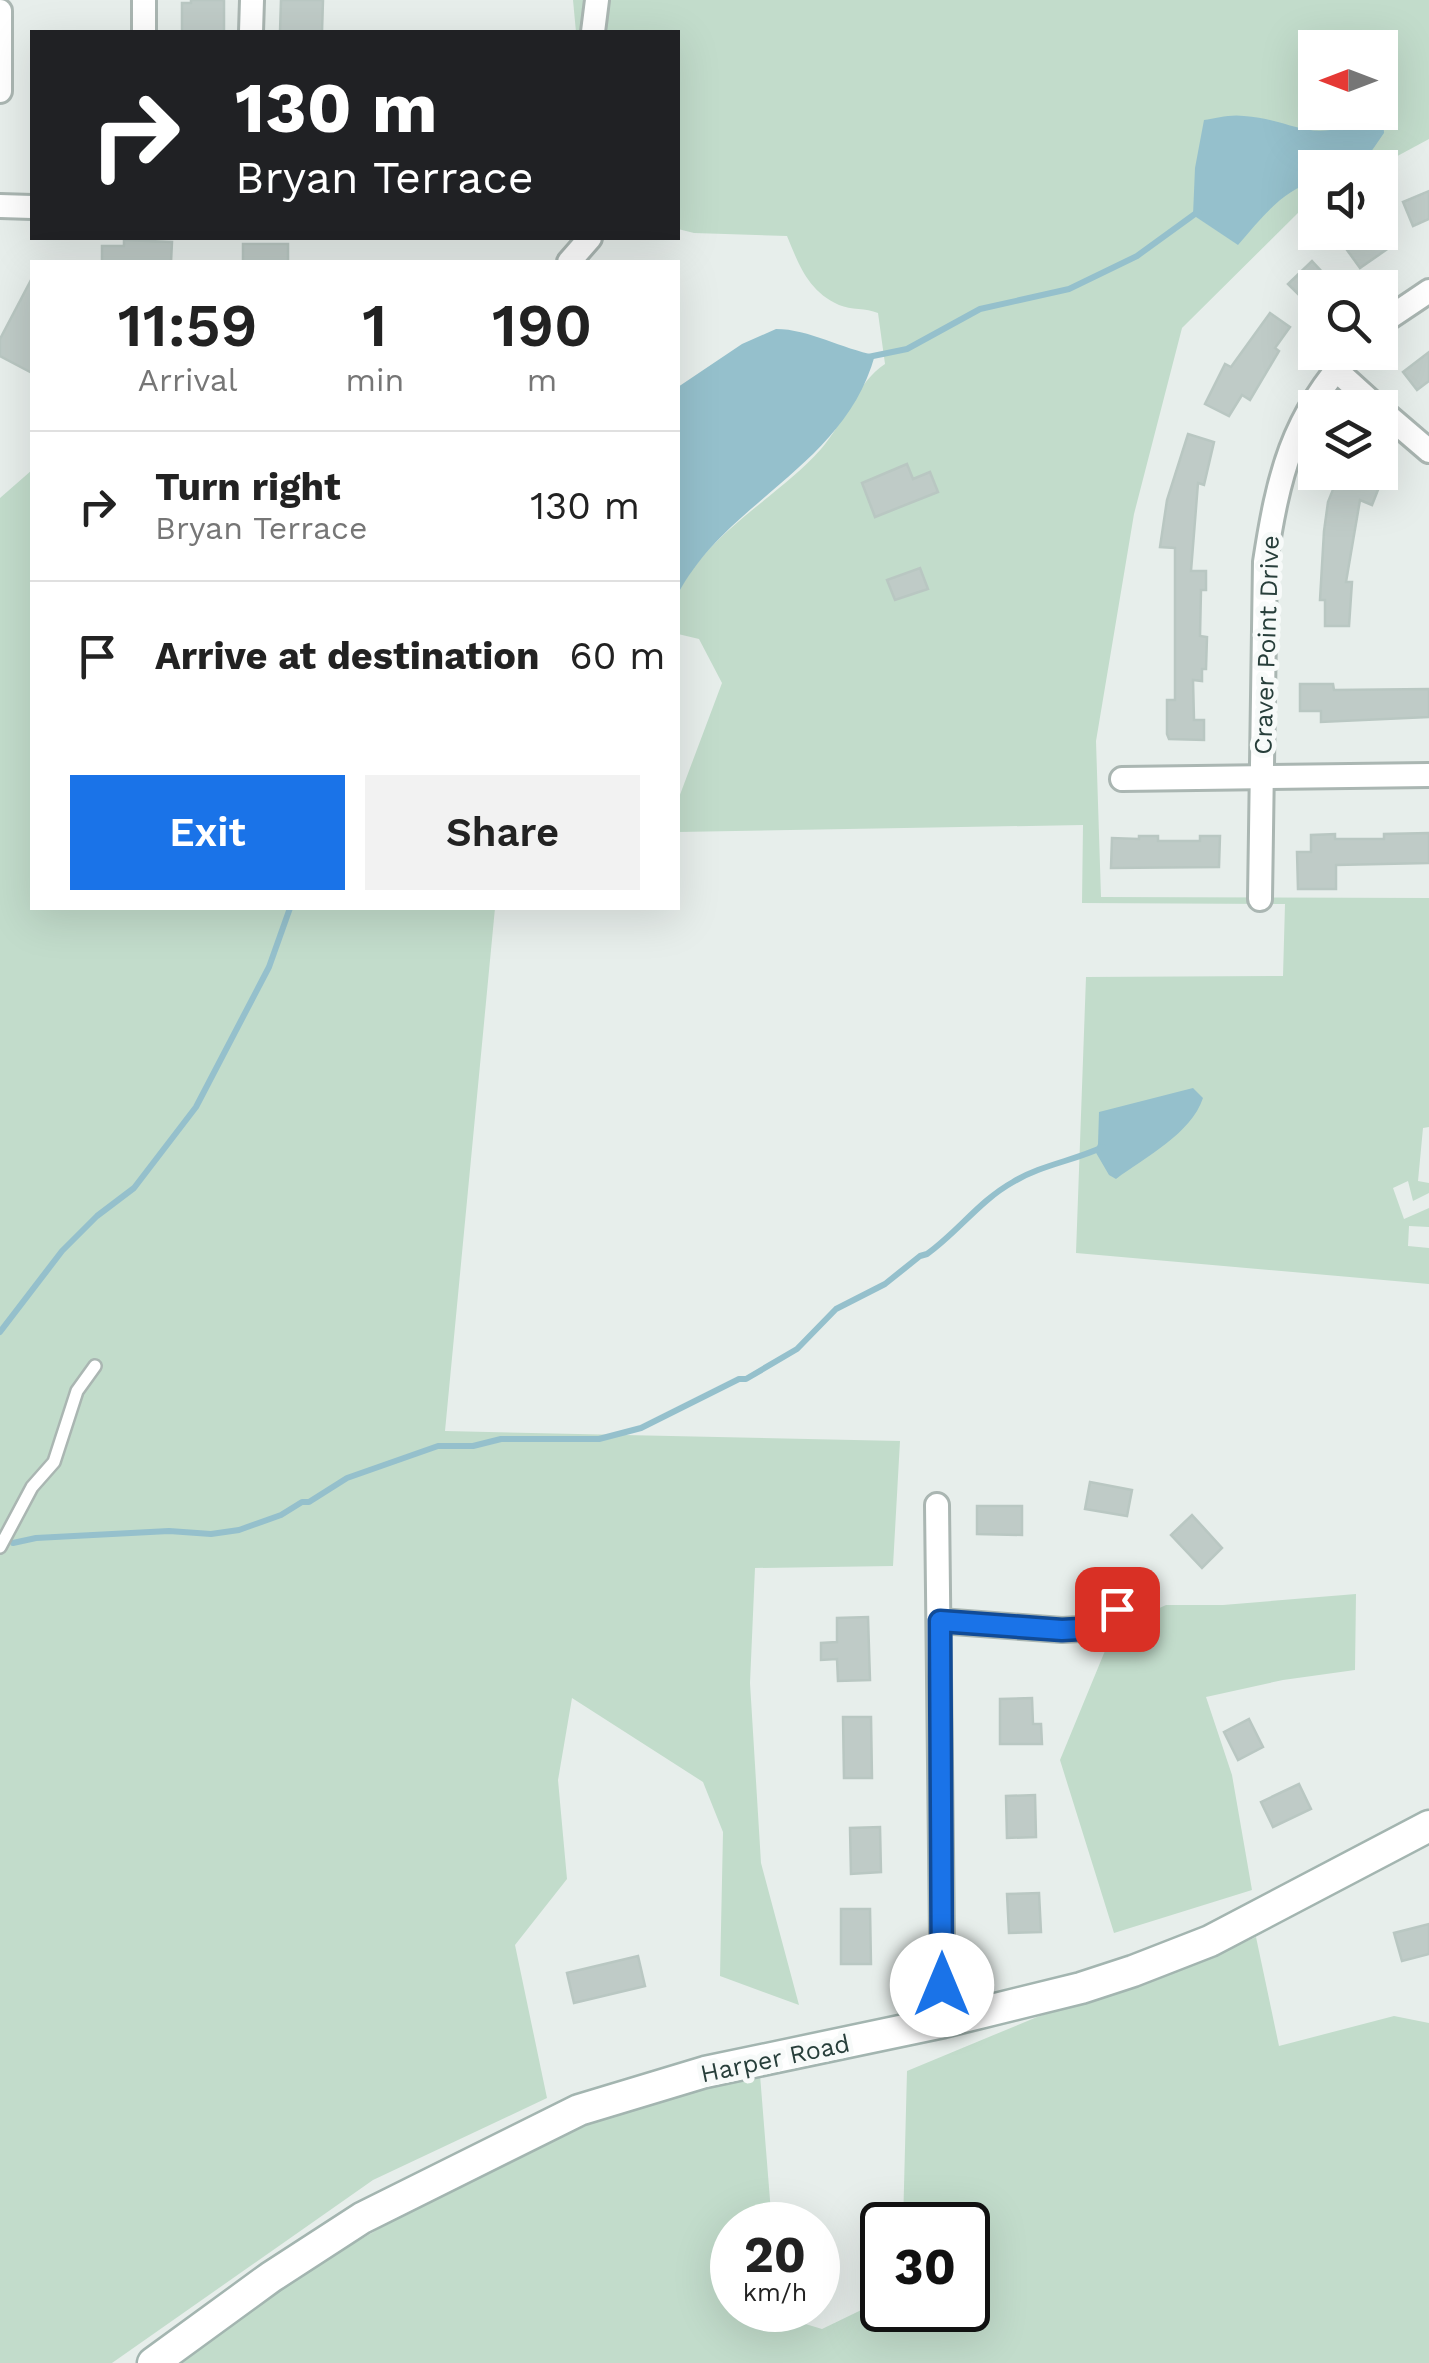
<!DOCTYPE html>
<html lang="en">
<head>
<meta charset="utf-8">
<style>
	:root { --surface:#fff; --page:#f2f2f2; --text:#222; --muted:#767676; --line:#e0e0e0; --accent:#1a73e8 }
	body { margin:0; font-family:"Work Sans",sans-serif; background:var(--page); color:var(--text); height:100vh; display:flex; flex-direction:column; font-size:38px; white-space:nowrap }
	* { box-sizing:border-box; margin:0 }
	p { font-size:32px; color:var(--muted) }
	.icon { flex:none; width:55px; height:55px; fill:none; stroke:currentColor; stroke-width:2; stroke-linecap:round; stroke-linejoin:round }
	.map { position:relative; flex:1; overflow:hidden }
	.details { position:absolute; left:30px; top:260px; width:650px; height:650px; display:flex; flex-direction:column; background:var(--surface); border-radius:0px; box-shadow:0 10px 40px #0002 }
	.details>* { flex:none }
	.top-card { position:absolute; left:30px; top:30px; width:650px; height:210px; border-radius:0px; box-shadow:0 10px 40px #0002; background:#202124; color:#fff; overflow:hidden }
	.needle { width:65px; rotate:270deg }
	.fabs { position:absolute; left:1298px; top:30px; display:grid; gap:20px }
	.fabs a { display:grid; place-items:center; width:100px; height:100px; border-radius:0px; background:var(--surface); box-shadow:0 10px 40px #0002; font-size:50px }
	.speed { position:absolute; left:710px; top:2202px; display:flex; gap:20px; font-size:50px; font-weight:700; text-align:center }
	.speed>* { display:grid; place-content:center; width:130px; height:130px; border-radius:50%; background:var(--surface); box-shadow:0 10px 40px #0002; line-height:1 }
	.speed small { font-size:25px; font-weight:400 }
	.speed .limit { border:5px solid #111; border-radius:15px; background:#fff; color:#111 }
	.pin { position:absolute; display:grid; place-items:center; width:85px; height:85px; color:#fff; margin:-42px; border-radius:20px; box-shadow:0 5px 15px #0006 }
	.me { position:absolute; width:110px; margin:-55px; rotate:0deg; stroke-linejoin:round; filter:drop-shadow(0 0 8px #0008) }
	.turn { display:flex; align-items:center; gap:35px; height:210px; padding:0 40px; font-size:45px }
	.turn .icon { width:130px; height:130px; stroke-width:2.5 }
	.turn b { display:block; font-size:70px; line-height:85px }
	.eta { display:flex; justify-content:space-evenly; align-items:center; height:170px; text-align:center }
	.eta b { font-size:60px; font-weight:600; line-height:70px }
	.action { display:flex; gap:20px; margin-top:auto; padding:20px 40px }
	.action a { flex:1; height:115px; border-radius:0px; background:var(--accent); color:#fff; font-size:40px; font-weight:600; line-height:115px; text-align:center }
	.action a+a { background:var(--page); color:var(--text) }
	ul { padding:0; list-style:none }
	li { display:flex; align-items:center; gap:30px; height:150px; padding:0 40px; border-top:2px solid var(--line) }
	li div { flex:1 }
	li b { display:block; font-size:38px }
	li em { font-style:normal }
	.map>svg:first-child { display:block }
</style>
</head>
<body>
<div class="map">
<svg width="1429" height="2363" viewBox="0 0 1429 2363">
	<rect width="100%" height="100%" fill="#e7eeeb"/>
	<g fill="#c2dccb" fill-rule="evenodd">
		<path d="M573,0H1429V139L1377,167L1315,168V201L1303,208L1182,328L1134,514L1096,741L1101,897L1429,898V1127L1423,1128L1418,1181L1429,1183V1193L1413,1201L1408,1181L1393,1188L1404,1219L1429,1208V1227L1409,1226L1408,1246L1429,1248V1284L1076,1253L1086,977L1283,976L1285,904L1082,903L1083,825L678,832V800L722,683L699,639L678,634C678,616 674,598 684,582C717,527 779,496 821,449C844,423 858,381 885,364L878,313C866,308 851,310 839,305C808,291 799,265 787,236L694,233L678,229V32H576ZM1315,48H1380V112H1315Z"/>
		<polygon points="32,470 32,908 495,908 445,1431 900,1441 893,1566 755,1568 750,1683 761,1863 799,2005 720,1976 723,1832 703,1782 572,1698 558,1780 567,1879 515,1945 547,2098 373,2180 112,2363 0,2363 0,498"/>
		<polygon points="1356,1594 1355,1670 1283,1680 1206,1697 1232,1775 1252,1890 1114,1933 1060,1760 1114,1629 1166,1605 1223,1605"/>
		<polygon points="1256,1937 1279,2046 1394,2016 1429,2023 1429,2363 180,2363 284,2284 485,2167 564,2130 699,2089 760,2075 772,2225 732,2225 732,2310 778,2310 779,2316 822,2329 882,2300 882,2310 968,2310 968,2225 903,2225 907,2071 1037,2017 1187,1968"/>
	</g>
	<g fill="#95c0cc">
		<path d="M1368,113L1383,115L1384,133L1364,162L1357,167L1315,168V181C1281,191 1261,219 1238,245L1193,215L1195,168L1204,120C1216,118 1231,114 1244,116C1298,120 1315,149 1368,113Z"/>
		<path d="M776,329C809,329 842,349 875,355C844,467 728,499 678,594V387L742,344Z"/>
		<path d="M1193,1088L1203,1098C1191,1134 1145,1157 1116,1179L1109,1175L1095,1151L1098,1144L1099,1112Z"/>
	</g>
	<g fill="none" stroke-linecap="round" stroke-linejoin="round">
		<g stroke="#95c0cc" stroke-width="6">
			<polyline points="868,357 907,349 980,309 1069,289 1137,256 1199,211"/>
			<polyline points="0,1332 62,1251 97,1216 134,1188 196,1107 269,967 290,908"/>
			<path d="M13,1543L36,1538L169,1531L211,1534L239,1530L281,1515L302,1502H309L347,1478L438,1446H473L501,1439H599L641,1428L739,1379H746L797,1349L836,1309L885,1284L920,1256L927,1254C958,1232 979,1201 1013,1182C1041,1165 1073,1161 1103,1147"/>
		</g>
	</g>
	<g fill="#bfcbc7" stroke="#b9c7c2" stroke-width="2.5">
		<polygon points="191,0 224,0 224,32 182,32 182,3 191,3"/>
		<polygon points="281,0 323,0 322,32 280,32"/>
		<polygon points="1429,191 1429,219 1413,226 1403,202"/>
		<polygon points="1357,232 1389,232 1396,243 1360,268 1342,243"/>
		<polygon points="124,240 172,242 171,262 102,262 102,246 124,246"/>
		<rect x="243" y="244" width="45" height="18"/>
		<polygon points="1312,261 1337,288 1315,288 1315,295 1307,303 1288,284"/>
		<polygon points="32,278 32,373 0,356 0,339"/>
		<polygon points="1270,313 1290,327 1275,348 1279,351 1250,400 1242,395 1229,416 1205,404 1225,364 1231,367"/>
		<polygon points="1429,352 1429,381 1417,390 1403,372"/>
		<polygon points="1188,434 1214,442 1204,485 1198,483 1191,571 1206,571 1206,590 1201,590 1200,636 1207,637 1206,669 1202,669 1202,681 1193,680 1194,720 1204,720 1204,740 1169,739 1167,734 1167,700 1175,700 1175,548 1160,547 1167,500"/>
		<polygon points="907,464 913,479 930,472 938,492 875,517 862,483"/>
		<polygon points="1340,472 1385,472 1372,505 1360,500 1346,582 1352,582 1349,626 1325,626 1325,600 1320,600 1324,531 1328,502"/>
		<polygon points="920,568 928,589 895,600 887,580"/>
		<polygon points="1300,684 1333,684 1334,690 1429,689 1429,717 1321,722 1321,711 1300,711"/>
		<polygon points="1429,833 1429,863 1336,865 1336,889 1298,889 1297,852 1311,852 1311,835 1335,834 1335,839 1384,839 1384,834"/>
		<polygon points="1139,836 1158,836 1158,841 1200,841 1200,836 1220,836 1219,867 1111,868 1112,838 1139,839"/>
		<polygon points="1090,1482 1132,1490 1127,1516 1085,1509"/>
		<polygon points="977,1506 1022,1506 1022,1535 977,1534"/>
		<polygon points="1192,1515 1222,1548 1202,1568 1171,1535"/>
		<polygon points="868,1617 870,1680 838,1681 837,1659 821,1660 821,1643 837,1642 837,1618"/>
		<polygon points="1032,1698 1033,1724 1041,1724 1042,1744 1000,1744 1000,1699"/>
		<polygon points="843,1717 871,1717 872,1778 844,1778"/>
		<polygon points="1249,1719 1263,1747 1238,1760 1224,1732"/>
		<polygon points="1299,1784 1311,1809 1273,1827 1261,1802"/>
		<polygon points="1035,1795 1036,1837 1007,1838 1006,1796"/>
		<polygon points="880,1827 881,1872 851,1874 850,1828"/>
		<polygon points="1039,1893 1041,1932 1009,1933 1007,1894"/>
		<polygon points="841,1909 870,1909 871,1964 841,1964"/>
		<polygon points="1429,1924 1429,1954 1402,1961 1394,1933"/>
		<polygon points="638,1956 645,1986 574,2003 567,1973"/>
	</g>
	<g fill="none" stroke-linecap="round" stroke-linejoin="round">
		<defs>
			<polyline id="lane" points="0,1547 32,1487 54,1462 77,1391 95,1366"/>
			<g id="street">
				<polyline points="0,11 0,91"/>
				<polyline points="144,32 144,0"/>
				<polyline points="251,32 252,0"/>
				<polyline points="593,32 597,0"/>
				<polyline points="0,206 32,207"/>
				<polyline points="569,262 590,238"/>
				<polyline points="1380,324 1429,291"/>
				<polyline points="1336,370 1378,408"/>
				<polyline points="1380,409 1429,451"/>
				<polyline points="1122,779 1429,775"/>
				<path d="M1260,899L1265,562C1278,477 1292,416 1352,352"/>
				<polyline points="937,1505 943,2022"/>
				<polyline points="940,1621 1062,1630 1098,1628 1117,1609"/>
			</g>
			<polyline id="secondary" points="153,2363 271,2277 362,2218 579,2110 705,2072 943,2022 1081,1988 1133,1971 1210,1941 1429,1826"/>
		</defs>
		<use href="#lane" stroke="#aab6b2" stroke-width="16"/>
		<use href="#street" stroke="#aab6b2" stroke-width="28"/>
		<use href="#secondary" stroke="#a3b5b0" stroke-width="35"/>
		<use href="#lane" stroke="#fff" stroke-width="11"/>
		<use href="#street" stroke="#fff" stroke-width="22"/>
		<use href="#secondary" stroke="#fff" stroke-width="30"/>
	</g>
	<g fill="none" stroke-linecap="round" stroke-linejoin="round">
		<defs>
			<polyline id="route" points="942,1985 940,1621 1062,1630 1098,1628 1117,1609"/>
		</defs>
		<use href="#route" stroke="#114b97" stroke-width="25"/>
		<use href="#route" stroke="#1a73e8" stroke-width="18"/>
	</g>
	<g text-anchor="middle" stroke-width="10" stroke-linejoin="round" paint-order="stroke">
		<g font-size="25" fill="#273e3a" stroke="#f7faf9">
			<text transform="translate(1266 645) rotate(-88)" y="9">Craver Point Drive</text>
			<text transform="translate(775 2058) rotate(-12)" y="9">Harper Road</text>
		</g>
	</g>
</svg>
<div class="fabs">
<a><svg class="needle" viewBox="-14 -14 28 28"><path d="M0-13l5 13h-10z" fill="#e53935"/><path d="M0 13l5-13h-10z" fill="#767676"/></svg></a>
<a><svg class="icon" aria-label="sound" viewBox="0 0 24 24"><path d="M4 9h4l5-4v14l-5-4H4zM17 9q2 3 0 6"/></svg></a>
<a><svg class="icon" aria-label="search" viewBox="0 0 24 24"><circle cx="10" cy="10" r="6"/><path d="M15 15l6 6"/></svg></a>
<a><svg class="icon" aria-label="layers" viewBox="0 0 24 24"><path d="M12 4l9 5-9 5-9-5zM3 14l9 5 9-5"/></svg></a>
</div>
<div class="speed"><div>20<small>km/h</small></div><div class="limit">30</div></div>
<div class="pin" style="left:1117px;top:1609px;background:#d93025"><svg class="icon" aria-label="arrive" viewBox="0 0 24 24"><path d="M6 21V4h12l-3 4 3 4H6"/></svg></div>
<svg class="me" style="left:942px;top:1985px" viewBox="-20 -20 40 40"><circle r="19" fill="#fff"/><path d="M0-13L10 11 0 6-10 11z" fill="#1a73e8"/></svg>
<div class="top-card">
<div class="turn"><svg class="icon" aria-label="right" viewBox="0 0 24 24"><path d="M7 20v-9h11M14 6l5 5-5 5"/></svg><div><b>130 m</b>Bryan Terrace</div></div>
</div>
<section class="details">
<div class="eta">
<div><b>11:59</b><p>Arrival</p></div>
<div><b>1</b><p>min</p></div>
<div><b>190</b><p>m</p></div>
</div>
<ul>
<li><svg class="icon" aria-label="right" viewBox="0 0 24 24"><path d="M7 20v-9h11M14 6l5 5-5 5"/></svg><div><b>Turn right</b><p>Bryan Terrace</p></div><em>130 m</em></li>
<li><svg class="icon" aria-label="arrive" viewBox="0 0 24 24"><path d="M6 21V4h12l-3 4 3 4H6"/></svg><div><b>Arrive at destination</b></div><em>60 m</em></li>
</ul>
<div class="action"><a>Exit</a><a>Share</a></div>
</section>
</div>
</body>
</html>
